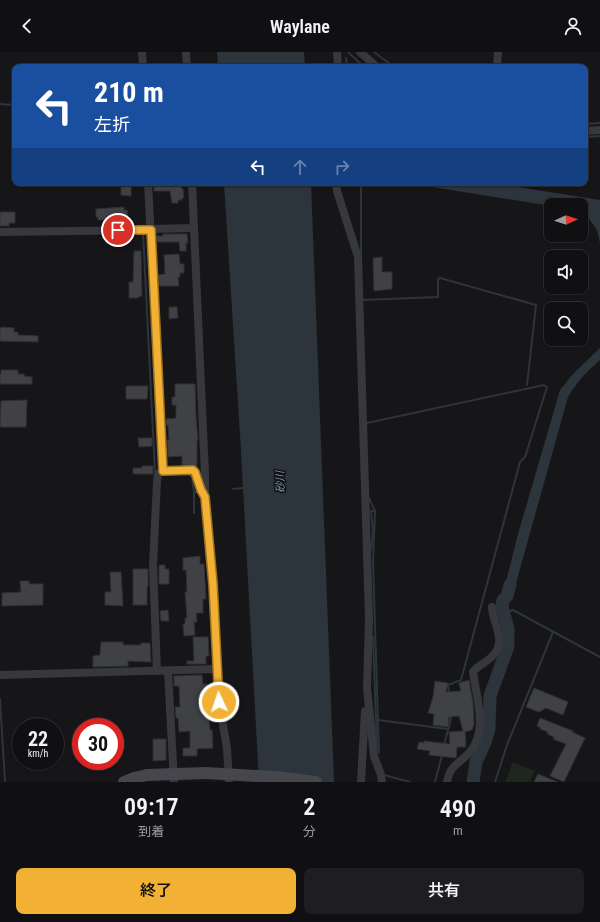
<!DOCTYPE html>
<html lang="ja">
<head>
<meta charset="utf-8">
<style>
	:root { --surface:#101012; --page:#1e1e20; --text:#f1f3f6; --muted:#9c9d9f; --line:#303032; --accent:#f2b134 }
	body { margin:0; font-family:"Roboto Condensed","Noto Sans JP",sans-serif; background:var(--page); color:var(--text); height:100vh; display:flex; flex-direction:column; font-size:15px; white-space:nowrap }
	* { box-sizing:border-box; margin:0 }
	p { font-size:13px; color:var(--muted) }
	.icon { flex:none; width:22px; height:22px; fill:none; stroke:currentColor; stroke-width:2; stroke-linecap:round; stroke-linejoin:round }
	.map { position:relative; height:730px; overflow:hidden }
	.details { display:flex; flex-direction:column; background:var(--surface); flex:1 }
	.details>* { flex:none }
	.hud { position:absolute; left:12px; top:12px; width:576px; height:122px; border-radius:8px; box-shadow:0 1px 3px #0004,0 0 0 1px var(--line); background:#1a4fa0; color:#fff; overflow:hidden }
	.needle { width:26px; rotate:87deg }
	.tools { position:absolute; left:544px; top:146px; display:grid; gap:8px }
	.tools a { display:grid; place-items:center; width:44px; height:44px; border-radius:8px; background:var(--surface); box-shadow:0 1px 3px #0004,0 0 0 1px var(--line); font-size:20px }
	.speed { position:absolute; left:12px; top:666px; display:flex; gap:8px; font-size:20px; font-weight:700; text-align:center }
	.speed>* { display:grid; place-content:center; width:52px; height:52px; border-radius:50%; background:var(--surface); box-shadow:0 1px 3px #0004,0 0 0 1px var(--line); line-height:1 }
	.speed small { font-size:10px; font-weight:400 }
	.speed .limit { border:6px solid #d22; background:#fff; color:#111 }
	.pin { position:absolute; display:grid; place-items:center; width:34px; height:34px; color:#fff; margin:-17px; border:2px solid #fff; border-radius:50%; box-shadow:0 1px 4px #0007 }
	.me { position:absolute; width:44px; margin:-22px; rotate:357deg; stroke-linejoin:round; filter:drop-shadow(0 0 3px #0008) }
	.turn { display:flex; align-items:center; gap:14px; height:84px; padding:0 16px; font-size:18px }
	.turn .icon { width:52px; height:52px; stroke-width:2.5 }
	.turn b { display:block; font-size:28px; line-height:34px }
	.lanes { display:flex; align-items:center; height:38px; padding:0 16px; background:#0003; justify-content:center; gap:20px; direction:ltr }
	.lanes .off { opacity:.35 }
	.eta { display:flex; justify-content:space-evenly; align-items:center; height:68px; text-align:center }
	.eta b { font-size:24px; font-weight:600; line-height:28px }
	.button { display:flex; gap:8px; margin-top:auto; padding:8px 16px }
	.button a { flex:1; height:46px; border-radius:8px; background:var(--accent); color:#111; font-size:16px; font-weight:600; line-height:46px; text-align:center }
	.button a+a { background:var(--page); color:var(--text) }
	header { display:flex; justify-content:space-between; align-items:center; height:52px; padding:0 16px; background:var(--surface); font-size:18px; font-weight:600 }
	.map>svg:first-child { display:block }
</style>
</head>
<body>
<header><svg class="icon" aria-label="back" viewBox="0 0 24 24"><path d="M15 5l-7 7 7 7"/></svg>Waylane<svg class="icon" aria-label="person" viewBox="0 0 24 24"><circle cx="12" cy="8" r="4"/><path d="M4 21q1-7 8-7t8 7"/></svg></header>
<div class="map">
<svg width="600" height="730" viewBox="0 0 600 730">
	<rect width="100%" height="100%" fill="#161618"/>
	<polygon fill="#1e261f" points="513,710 535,719 530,730 505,730"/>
	<g fill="#2c353c">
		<polygon points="217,0 304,0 305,15 218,15"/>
		<polygon points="224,131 311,131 334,730 259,730 241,399"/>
		<polygon points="408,131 493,131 600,148 600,191 597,178 585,161 581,160 581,153 551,154"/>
		<path d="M600,296V308C588,318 576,331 568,345L511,549H501L518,482L560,338L573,322Z"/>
	</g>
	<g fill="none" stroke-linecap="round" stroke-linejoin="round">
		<g stroke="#2c353c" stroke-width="2">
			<polyline points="348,0 364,15"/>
			<polyline points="374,0 394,15"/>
			<polyline points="346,6 347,15"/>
			<polyline points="0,52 15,53"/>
			<polyline points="585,72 600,71"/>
			<polyline points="585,85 600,84"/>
			<polyline points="361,131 361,204"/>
			<polyline points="143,180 155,420"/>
			<polyline points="362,248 438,245 438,227 440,226 536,253 527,333"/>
			<polyline points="153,297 156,355"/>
			<polyline points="367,371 544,333 547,335 525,405 520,410 461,628 448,633 449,642"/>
			<polyline points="188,421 192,425 194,440 196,440"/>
			<polyline points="233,437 244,436"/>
			<polyline points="194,440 194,461"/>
			<polyline points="369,446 375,459 373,510 379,701"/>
			<polyline points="371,498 373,480 371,459 375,459"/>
			<polyline points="504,561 513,558 600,605"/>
			<polyline points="373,585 377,696"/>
			<polyline points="0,647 5,730"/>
			<polyline points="378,668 448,677"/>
			<polyline points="444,693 451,667 450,663"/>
			<polyline points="384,723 410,730"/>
			<polyline points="435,730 442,703"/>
			<polyline points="495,730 507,693 553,580"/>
		</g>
		<polyline stroke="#2c353c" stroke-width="13" points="473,730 476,710 485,690 489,677 490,644 508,594 508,577 502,555 503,548 507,544 510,533"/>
	</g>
	<g fill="#404145" stroke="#303034">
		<polygon points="121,131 131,131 131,144 121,143"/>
		<polygon points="163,131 181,131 182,137 183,137 184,146 182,146 182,148 178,148 178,151 172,151 170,139 154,139 154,133 163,132"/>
		<polygon points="124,155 124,158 127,158 128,170 124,170 124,173 113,173 113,168 98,168 98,165 96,165 96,157"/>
		<polygon points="0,160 15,160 15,171 9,171 9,174 0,174"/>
		<polygon points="163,182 187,182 188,191 186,191 186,199 180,199 179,190 157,190 156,184 163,184"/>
		<polygon points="134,199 141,199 142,244 138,245 138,246 129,246 129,230 133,230"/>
		<polygon points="179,202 180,212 184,212 184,221 180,221 180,225 178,225 179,234 159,234 158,223 165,222 164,203"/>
		<polygon points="382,205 382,220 392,220 392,237 374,239 373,206"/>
		<polygon points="169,255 177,255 178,266 169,267"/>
		<polygon points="3,275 14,276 14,280 18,280 18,283 38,284 38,290 0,289 0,276"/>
		<polygon points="1,318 18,318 18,322 24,322 24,324 32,325 32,332 0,332 0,322 1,322"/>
		<polygon points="175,332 195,332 196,365 198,388 197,388 197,414 182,413 182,404 168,405 167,388 169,388 168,373 166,373 166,367 176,366 176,353 172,353 172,345 175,345"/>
		<polygon points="127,334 148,334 147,347 126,347 126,335"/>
		<polygon points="27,348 26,375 0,375 1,349"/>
		<polygon points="138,386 152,386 152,394 139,395"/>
		<polygon points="142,414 153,414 153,422 133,422 133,416 142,416"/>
		<polygon points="200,504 200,512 204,512 206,547 203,547 203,561 196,561 197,570 194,570 195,583 184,584 183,572 185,572 185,566 187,566 185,540 187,540 186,518 183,518 183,506"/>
		<polygon points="159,513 165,513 165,517 169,517 169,532 159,532"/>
		<polygon points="133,517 148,517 148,535 147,535 147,553 133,553"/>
		<polygon points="110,520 121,520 123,554 105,553 105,540 111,540"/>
		<polygon points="20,529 29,529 29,532 43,532 43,553 2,554 2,541 21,540"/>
		<polygon points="168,558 169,569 161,569 160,559"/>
		<polygon points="193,585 208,585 209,604 206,604 206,612 187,612 187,609 194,609"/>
		<polygon points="101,590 123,590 123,593 141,593 141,591 150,591 151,610 128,609 128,614 93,615 93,604 100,603"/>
		<polygon points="202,623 203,632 207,632 207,641 203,642 204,660 208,659 210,678 212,678 213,696 197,697 197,704 183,704 183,696 190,696 190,679 179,680 178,666 176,666 175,655 180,655 179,634 174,634 174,624"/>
		<polygon points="469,628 473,651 474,672 472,678 465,680 466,695 457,695 456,706 429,703 430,699 417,697 419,690 424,691 424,689 450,692 449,680 463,679 459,664 449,665 448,675 433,673 434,662 428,661 433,645 435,629 448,631 446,640 461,639 459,631"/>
		<polygon points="534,636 568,650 563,663 546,656 539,660 526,655"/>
		<polygon points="540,666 573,679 572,680 585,686 564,730 550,724 566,692 553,687 554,685 547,682 548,680 540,677 541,676 537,674"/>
		<polygon points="153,687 166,687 166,708 153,709"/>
		<polygon points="538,722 558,730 534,730"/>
	</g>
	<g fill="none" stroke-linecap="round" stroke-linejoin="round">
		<g stroke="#37383d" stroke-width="8">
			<polyline points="142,0 143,15"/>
			<polyline points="186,0 187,15"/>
			<polyline points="337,0 338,15"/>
			<polyline points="360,0 377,15"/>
			<polyline points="497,15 498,0"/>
			<polyline points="585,79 600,78"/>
			<polyline points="148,131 163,419 158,422 157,429 153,513 157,619"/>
			<polyline points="192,131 205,423 205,445 213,532 219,650 227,696 229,730"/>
			<polyline points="336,131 337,139 358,205 369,567 367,636 374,704 381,723 382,730"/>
			<polyline points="151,177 194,176"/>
			<polyline points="0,180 151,178"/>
			<polyline points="163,419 193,418 195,420 204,443"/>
			<polyline points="168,619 174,730"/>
			<polyline points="0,623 217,617"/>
			<polyline points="361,730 365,659"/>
			<path d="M447,730C450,713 459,712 469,701C489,680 476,644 473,620C479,612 490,609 495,601C506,587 492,570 492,555"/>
		</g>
		<g stroke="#45474d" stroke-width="12">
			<polyline points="206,721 275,725 316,730"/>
			<polyline points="124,730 134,726 147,723"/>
		</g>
		<polyline stroke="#45474d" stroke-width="12" points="147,723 206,721"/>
	</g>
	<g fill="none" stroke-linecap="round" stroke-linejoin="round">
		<defs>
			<polyline id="route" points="118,178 151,178 163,419 193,418 195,420 201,438 205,445 213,532 219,650"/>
		</defs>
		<use href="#route" stroke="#9d7322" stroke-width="10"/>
		<use href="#route" stroke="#f2b134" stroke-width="7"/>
	</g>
	<g text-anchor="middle" stroke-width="3" stroke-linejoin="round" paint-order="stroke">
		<g font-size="11" font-style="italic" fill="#7f9bb3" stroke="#111113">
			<text transform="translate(280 430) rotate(-93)" y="4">砂川</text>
		</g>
	</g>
</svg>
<div class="tools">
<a><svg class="needle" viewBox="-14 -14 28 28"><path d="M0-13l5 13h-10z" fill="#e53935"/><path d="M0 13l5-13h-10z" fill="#9c9d9f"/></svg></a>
<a><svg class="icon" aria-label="sound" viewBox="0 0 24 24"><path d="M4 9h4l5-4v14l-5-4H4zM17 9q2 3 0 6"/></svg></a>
<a><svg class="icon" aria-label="search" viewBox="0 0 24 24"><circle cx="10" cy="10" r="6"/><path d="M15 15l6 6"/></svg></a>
</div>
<div class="speed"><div>22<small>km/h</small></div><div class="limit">30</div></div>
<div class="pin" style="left:118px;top:178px;background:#d93025"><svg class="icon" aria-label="arrive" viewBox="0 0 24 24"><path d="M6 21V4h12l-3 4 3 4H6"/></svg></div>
<svg class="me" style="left:219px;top:650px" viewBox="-20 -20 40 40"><circle r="17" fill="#f2b134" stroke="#fff" stroke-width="3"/><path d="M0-11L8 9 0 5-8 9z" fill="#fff"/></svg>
<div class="hud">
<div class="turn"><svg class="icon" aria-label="left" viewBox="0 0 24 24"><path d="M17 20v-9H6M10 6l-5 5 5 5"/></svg><div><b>210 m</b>左折</div></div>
<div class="lanes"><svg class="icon" aria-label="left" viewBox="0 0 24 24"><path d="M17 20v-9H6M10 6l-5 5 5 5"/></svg><svg class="icon off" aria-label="ahead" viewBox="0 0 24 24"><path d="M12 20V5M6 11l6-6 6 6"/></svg><svg class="icon off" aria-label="right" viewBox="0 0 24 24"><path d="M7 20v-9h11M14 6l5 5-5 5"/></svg></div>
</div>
</div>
<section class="details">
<div class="eta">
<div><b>09:17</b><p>到着</p></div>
<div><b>2</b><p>分</p></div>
<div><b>490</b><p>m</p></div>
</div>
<div class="button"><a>終了</a><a>共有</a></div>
</section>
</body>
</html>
